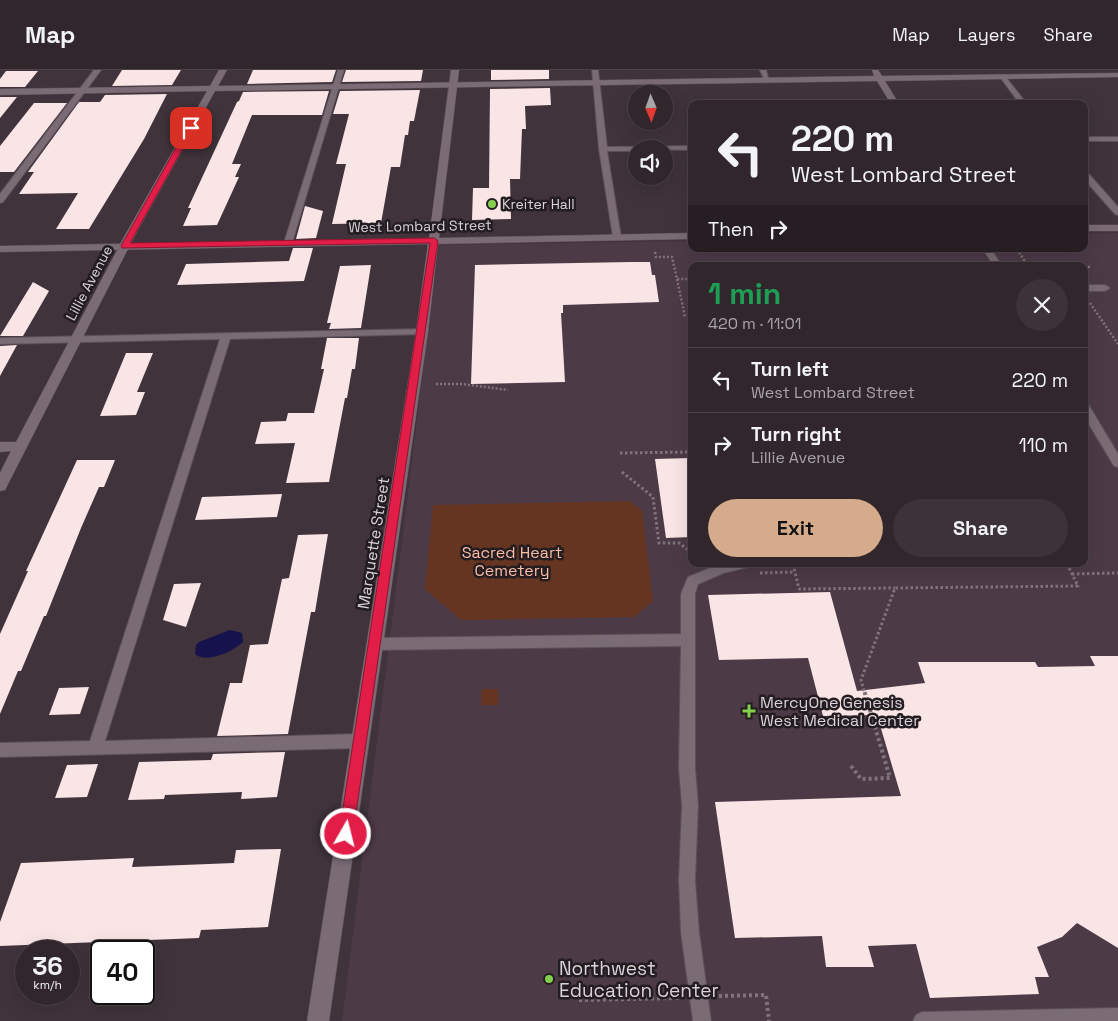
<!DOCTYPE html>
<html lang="en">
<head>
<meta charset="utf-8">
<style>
	:root { --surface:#30262c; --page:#3c3238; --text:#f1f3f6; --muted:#a8a5a9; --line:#4b4348; --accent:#d6ab8b }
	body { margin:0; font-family:"Space Grotesk",sans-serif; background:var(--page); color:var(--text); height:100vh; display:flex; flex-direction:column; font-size:19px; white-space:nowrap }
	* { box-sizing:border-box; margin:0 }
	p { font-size:16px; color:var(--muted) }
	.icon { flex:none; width:28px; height:28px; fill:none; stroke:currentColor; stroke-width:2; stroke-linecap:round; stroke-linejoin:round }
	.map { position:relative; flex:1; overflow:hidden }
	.details { position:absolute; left:688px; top:192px; width:400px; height:305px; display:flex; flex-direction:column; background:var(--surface); border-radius:10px; box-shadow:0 5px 20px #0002,0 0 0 1px var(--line) }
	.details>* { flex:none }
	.guide { position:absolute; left:688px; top:30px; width:400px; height:152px; border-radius:10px; box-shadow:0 5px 20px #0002,0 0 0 1px var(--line); background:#30262c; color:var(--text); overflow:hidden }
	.needle { width:32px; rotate:178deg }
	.fabs { position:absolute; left:628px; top:15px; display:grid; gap:10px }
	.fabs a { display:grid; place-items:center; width:45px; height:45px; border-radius:50%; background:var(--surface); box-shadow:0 5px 20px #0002,0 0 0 1px var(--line); font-size:25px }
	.speed { position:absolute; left:15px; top:870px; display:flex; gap:10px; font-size:25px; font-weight:700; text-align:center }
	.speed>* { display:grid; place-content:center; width:65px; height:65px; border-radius:50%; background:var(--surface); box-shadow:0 5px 20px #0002,0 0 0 1px var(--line); line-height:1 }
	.speed small { font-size:12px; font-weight:400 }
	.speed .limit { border:2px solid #111; border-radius:8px; background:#fff; color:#111 }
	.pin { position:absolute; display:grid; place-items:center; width:42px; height:42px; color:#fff; margin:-21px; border-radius:10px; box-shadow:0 2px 8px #0006 }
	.me { position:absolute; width:55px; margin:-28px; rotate:8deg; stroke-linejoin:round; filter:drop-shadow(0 0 4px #0008) }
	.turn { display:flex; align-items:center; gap:18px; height:105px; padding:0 20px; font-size:22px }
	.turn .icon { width:65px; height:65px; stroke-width:2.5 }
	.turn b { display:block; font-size:35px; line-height:42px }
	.then { display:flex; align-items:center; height:48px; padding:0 20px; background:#0003; gap:10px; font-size:19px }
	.round { display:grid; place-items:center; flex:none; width:52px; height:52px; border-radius:26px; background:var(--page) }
	.overview { display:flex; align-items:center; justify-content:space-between; height:85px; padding:0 20px }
	h1 { font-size:30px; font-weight:600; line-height:38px; color:#1e9e55 }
	.primary-button { display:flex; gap:10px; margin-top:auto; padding:10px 20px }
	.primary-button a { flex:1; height:58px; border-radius:30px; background:var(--accent); color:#111; font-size:20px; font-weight:600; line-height:58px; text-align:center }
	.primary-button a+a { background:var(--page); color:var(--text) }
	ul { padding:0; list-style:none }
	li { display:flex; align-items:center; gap:15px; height:65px; padding:0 20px; border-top:1px solid var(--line) }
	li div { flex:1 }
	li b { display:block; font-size:19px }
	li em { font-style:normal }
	header { display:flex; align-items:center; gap:30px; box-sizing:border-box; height:70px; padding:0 25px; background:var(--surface); border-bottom:1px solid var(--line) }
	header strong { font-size:24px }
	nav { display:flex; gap:28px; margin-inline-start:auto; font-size:18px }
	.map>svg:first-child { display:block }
</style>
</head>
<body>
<header>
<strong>Map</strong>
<nav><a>Map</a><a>Layers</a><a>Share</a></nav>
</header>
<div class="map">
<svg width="1118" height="951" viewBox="0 0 1118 951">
	<rect width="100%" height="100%" fill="#40333b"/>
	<path fill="#4d3a47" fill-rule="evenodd" d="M1118,163V951H342L439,175L691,171V179H1084V164ZM691,196H1084V494H691Z"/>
	<g fill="#663521">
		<polygon points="630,431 642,441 653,531 634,547 461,550 425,519 433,435"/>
		<polygon points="482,619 498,619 498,635 481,635"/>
	</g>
	<path fill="#16124d" d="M230,560L242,563L243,572C234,581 206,594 195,584L196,575L199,572Z"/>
	<g fill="#f9e4e6">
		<polygon points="122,0 181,0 172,15 112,16"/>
		<polygon points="253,0 336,0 332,12 247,14"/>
		<polygon points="346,0 423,0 421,11 342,12"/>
		<polygon points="491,0 549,0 549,9 491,10"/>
		<polygon points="6,1 38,1 25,17 0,17 0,9"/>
		<polygon points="550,18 551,35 525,36 526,59 522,59 520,109 510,109 511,149 472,150 473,118 489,118 490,19"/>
		<polygon points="420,20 414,51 410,51 408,65 405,65 400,97 391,97 381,153 332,154 346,94 336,94 349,44 333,44 340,21"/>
		<polygon points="329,21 322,45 252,45 232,94 241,94 235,107 239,107 217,155 183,156 191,138 188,138 237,32 239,31 243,22"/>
		<polygon points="167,24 144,69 89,159 56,159 78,123 19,124 34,102 28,102 79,32 100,32 105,25"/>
		<polygon points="0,27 17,27 0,48"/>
		<polygon points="34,33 67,33 14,102 0,102 0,76"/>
		<polygon points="305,136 323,141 316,168 296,169"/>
		<polygon points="293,178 313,178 304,211 177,215 186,194 289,191"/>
		<polygon points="631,192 650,192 652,205 655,205 659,232 563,235 563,243 561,243 565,312 471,314 475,195"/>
		<polygon points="371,195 361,258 329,259 331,253 327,253 340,196"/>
		<polygon points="33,212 49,221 23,266 0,266"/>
		<polygon points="327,268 359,268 355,299 352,299 347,328 345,328 329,412 286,413 295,373 255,374 261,352 286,351 288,343 314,343 324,299 321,299"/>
		<polygon points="17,275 0,306 0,276"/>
		<polygon points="126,283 153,283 137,322 145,322 136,345 100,346"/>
		<polygon points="691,388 691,467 666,468 655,389"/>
		<polygon points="77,390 115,390 104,417 99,417 81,458 46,546 44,546 21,601 18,601 0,644 0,564 28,501 26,501"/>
		<polygon points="282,424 277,447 195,450 202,427"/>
		<polygon points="328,464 315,542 311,542 288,664 217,666 230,613 242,613 250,575 268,574 282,509 289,508 298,465"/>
		<polygon points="201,513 186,557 163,550 174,514"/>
		<polygon points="830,522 857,621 925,613 918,592 1035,592 1038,597 1095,596 1090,586 1118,586 1118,878 1077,853 1062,867 1037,877 1049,907 1035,907 1039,924 930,928 916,874 868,876 874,897 826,897 822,866 735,868 715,732 901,726 877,645 823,646 808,588 719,590 708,525"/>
		<polygon points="89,617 80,644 49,645 59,618"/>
		<polygon points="285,682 277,727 241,729 242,722 165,725 164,729 128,730 139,692 211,690 213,684"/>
		<polygon points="98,694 87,727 55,728 67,695"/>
		<polygon points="281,779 268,857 201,860 199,868 0,876 0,852 21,793 134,788 132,797 234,793 236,780"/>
	</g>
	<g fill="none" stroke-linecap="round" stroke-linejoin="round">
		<defs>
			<g id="lane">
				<polygon points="94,0 101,0 3,132 0,133 0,124"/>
				<polygon points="338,0 344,0 292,173 291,175 285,175 284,173"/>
				<polygon points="592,0 598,0 607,77 691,76 691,80 636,79 636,81 607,81 621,167 617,170 613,167 599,79"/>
				<polygon points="760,0 766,0 769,11 765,11"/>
				<polygon points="1000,5 1004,5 1027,34 1020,34 1000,7"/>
				<rect x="1084" y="67" width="34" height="4"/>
				<polygon points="1084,102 1087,102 1118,137 1118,145 1115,144 1084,109"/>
				<polygon points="983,179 991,179 1002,196 994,196"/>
				<polygon points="1084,215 1105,215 1110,218 1105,221 1084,221"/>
				<polygon points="422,259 426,260 426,264 230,269 105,671 360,664 365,666 367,671 365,676 360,678 0,687 0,673 90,671 220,269 0,274 0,268"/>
				<polygon points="1084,334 1088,334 1118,384 1118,397 1114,396 1084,346"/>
				<polygon points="720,494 750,494 748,497 724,503 698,514 695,524 695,698 698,735 695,810 699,862 711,951 693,951 681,862 679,810 682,735 679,698 681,576 375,580 370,578 368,574 370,570 375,568 681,564 681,524 688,507"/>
				<polygon points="1118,938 1118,951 913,951 916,945 922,942"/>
			</g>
			<polygon id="street" points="219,0 227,0 218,16 874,6 872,0 878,0 882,6 1118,3 1118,7 885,11 899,34 891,34 877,11 215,21 134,167 7,416 5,420 0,421 0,403 11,381 0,382 0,372 16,372 124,167 207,21 0,25 0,19 210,16"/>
			<g id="secondary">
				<polygon points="451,0 459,0 439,168 691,163 691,169 438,174 428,262 329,951 307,951 416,262 428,174 0,182 0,176 429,168"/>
				<rect x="1084" y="155" width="34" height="6"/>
			</g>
		</defs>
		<use href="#lane" stroke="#5c5158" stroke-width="2"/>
		<use href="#street" stroke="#5c5158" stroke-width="1"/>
		<use href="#secondary" stroke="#5c5158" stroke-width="1"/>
		<g stroke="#7f747b" stroke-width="2.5" stroke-dasharray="2 2" stroke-linecap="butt">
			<polyline points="1017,179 1028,196"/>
			<polyline points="655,182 656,187 672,187 677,209 691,209"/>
			<polyline points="1084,197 1090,197"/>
			<polyline points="677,209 685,247"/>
			<polyline points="1090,233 1118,274"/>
			<polyline points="436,314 463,314 508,320"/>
		</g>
		<g stroke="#7f747b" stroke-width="3" stroke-dasharray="2.5 2.5" stroke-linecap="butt">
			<polyline points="620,383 691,382"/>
			<polyline points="622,402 653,427 659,473 679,473 691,482"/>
			<polyline points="793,494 799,519 895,518"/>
			<polyline points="760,503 795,502"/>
			<polyline points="1072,504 1118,503"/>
			<polyline points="864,621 861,610 895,518 1078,516 1067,494"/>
		</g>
		<g stroke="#7f747b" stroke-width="4" stroke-dasharray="3 3" stroke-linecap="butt">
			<polyline points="851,696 861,709 890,708 864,620"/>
			<polyline points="719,926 766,925 769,951"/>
			<polyline points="579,930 678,928"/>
		</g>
		<use href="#lane" fill="#7a6b75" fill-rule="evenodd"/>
		<use href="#street" fill="#7a6b75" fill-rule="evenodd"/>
		<use href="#secondary" fill="#7a6b75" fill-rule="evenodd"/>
	</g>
	<polygon fill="#e11d48" stroke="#92132f" points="191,56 194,58 130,173 434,168 438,171 353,764 351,769 346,771 341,769 339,764 430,173 122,178 121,176 187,58"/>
	<g fill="#84d04e" stroke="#231c20" stroke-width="2">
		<circle cx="492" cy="134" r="5"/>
		<path d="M746.5 633.5h5v5h5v5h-5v5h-5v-5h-5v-5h5z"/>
		<circle cx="549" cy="909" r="5"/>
	</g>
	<g text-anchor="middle" stroke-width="5" stroke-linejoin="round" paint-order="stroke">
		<g font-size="14" fill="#dbd2d7" stroke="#231c20" text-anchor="start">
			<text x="502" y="139">Kreiter Hall</text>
		</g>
		<g font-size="14" fill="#dbd2d7" stroke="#231c20">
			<text transform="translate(420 156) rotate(-1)" y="5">West Lombard Street</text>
			<text transform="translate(89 213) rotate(-62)" y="5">Lillie Avenue</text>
		</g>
		<g font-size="16" fill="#dbd2d7" stroke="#231c20">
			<text transform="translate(373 473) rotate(-81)" y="6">Marquette Street</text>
		</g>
		<g font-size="16" fill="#fbbca4" stroke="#231c20">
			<text x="512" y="488">Sacred Heart<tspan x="512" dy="18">Cemetery</tspan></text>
		</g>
		<g font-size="16" fill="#dbd2d7" stroke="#231c20" text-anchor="start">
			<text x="760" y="638">MercyOne Genesis<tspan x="760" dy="18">West Medical Center</tspan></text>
		</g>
		<g font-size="19" fill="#dbd2d7" stroke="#231c20" text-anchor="start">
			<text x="559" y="905">Northwest<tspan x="559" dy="22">Education Center</tspan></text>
		</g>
	</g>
</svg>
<div class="fabs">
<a><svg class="needle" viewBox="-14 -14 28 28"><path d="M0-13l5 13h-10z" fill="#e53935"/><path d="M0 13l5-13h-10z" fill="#a8a5a9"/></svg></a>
<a><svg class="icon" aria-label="sound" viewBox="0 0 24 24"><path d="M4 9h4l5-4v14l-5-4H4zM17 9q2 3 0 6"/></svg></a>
</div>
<div class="speed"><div>36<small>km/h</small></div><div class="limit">40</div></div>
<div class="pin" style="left:191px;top:58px;background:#d93025"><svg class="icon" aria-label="arrive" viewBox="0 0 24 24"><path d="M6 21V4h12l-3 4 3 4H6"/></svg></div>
<svg class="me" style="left:346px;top:764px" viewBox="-20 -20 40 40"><circle r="17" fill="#e11d48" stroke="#fff" stroke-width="3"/><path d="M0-11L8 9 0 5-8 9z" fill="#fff"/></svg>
<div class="guide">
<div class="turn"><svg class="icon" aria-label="left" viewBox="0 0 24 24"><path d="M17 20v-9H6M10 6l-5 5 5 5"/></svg><div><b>220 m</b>West Lombard Street</div></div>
<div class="then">Then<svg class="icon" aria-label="right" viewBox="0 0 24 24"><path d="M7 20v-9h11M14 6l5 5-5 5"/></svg></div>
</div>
<section class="details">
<div class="overview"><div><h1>1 min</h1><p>420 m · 11:01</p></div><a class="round"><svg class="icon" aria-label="close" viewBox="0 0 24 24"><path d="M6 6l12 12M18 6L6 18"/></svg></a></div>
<ul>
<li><svg class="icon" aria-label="left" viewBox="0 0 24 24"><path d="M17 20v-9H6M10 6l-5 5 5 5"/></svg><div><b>Turn left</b><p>West Lombard Street</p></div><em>220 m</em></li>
<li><svg class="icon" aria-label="right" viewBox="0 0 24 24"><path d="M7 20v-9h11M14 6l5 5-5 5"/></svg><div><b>Turn right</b><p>Lillie Avenue</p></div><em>110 m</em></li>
</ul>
<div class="primary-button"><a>Exit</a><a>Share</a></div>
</section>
</div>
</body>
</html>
